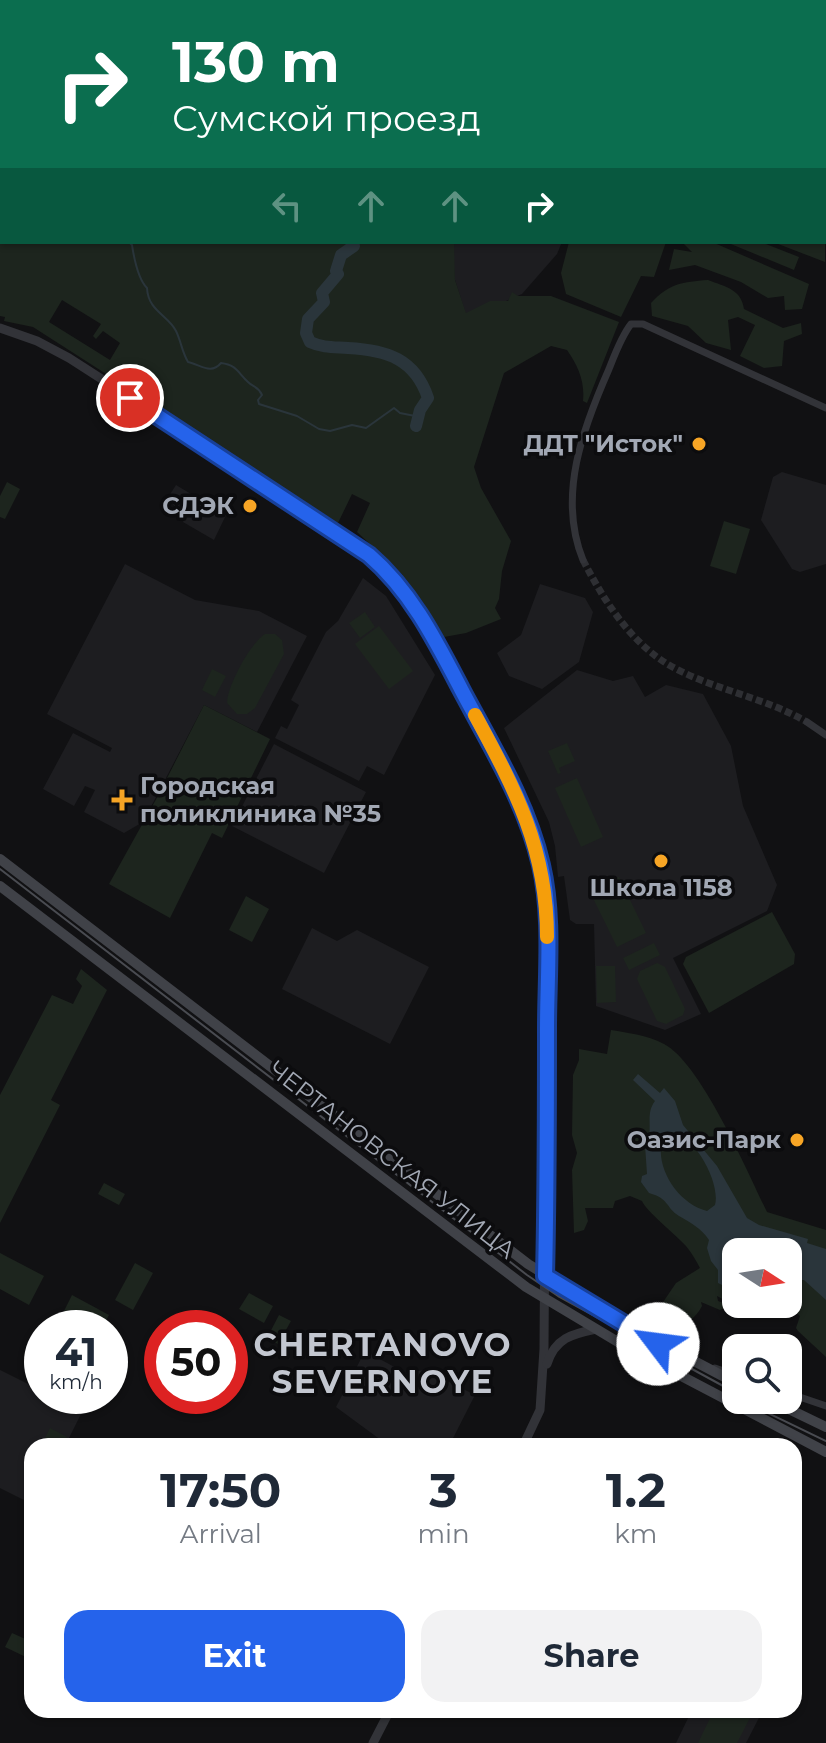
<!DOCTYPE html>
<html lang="en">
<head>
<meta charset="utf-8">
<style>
	:root { --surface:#fff; --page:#f2f2f3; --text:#1f2937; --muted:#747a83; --accent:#2563eb }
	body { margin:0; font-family:Montserrat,sans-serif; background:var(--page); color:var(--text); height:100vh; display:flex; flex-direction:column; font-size:30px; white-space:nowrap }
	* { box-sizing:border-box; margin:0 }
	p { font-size:26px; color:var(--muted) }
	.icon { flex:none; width:44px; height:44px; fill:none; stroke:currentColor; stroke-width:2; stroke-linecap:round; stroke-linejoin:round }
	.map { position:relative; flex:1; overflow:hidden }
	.side { position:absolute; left:24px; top:1438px; width:778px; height:280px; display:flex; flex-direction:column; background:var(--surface); border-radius:24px; box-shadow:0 2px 6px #0004 }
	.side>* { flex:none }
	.guide { position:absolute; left:0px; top:0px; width:826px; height:244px; box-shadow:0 2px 6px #0004; background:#0b6e4f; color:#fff; overflow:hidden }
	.needle { width:52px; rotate:102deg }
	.tools { position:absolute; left:722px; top:1238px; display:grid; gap:16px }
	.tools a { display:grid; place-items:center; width:80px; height:80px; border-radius:16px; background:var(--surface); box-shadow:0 2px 6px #0004; font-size:40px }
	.speed { position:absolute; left:24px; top:1310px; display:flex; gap:16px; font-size:40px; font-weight:700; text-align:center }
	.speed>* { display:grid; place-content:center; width:104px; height:104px; border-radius:50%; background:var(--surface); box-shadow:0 2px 6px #0004; line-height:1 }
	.speed small { font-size:20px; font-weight:400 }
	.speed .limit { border:12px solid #d22; background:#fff; color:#111 }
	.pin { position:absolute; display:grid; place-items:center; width:68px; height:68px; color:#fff; margin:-34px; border:4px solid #fff; border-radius:50%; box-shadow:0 2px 8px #0007 }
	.me { position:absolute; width:88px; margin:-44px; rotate:300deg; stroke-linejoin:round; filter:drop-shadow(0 0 6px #0008) }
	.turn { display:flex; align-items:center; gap:28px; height:168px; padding:0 40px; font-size:36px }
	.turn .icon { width:104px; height:104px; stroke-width:2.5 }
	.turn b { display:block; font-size:56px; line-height:68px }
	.lanes { display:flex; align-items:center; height:76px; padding:0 40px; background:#0003; justify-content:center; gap:40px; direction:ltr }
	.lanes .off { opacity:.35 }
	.eta { display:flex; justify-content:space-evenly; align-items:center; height:136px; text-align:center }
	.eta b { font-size:48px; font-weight:700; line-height:56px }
	.primary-button { display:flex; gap:16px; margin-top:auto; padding:16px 40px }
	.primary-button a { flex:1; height:92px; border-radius:24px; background:var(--accent); color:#fff; font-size:32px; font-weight:700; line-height:92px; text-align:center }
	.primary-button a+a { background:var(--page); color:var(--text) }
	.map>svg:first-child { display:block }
</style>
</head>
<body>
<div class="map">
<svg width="826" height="1743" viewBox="0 0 826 1743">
	<rect width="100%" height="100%" fill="#111113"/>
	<g fill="#1d1d20">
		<polygon points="452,242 562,242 557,254 522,294 467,318 455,280"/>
		<polygon points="782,472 826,485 826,564 800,572 792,569 761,520 773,477"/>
		<polygon points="176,485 226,515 214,540 183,522 185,515 167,499"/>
		<polygon points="125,564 195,600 259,611 307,636 257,732 204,705 143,822 124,833 84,812 95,790 85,786 74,806 43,789 73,733 110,752 112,748 47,714"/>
		<polygon points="363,578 386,596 435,675 384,775 367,766 359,781 275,738 281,726 287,729 299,705 291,700 326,632 338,621"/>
		<polygon points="540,584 585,598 593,612 579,662 542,689 509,676 497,653 521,635"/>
		<polygon points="577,670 613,681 633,676 645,697 666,685 703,694 731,746 743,806 777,885 767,911 673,958 701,1014 665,1030 596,1006 594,924 576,924 570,920 564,876 558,877 555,846 549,822 504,728"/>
		<polygon points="274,744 366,792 324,873 232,826"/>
		<polygon points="312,928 337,941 357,930 429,967 390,1044 282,989"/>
		<polygon points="365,1351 411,1376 417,1371 425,1370 475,1395 449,1446 389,1446 336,1407"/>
		<polygon points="0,1370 42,1391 42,1396 51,1396 82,1412 65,1446 32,1446 32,1504 0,1488"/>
		<polygon points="692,1710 763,1710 746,1743 676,1743"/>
	</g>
	<g fill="#1d251e" fill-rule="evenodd">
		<path d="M0,0L526,2H2V242H454L455,280L466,313L490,301H508L512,292L518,296H551L619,322L587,403L583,401C585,381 578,366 567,350L551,346L504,373L474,467L481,488L511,541L502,571L499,599L495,608L501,619L466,633L444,637L422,601L403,580V575L357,532L370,503L352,494L338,523L33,327L4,321L5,317L0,316ZM62,300L101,324L93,336L96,339L103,331L120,343L110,360L49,322Z"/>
		<polygon points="538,0 768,0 536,2"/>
		<polygon points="773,0 826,0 825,262 773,242 824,242 824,2 772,2"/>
		<polygon points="569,242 666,242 654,277 641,276 621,317 566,294 561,273"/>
		<polygon points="682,242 712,242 809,284 802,309 785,310 784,296 768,298 741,282 695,265 669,270 674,249 692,252"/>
		<polygon points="726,242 761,242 799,257 794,270"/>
		<path d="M708,280C726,287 741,289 744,309L783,328L801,323L802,334L784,341L782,366L764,368L740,356L755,325L738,317L728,320L731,350L706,343L688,326L652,316L651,303C670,283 682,282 708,280Z"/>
		<polygon points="7,482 20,489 5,519 0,517 0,496"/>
		<polygon points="724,521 750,529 736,574 710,566"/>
		<polygon points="365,612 375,627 360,638 349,623"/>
		<polygon points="379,626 413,671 389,689 355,644"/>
		<path d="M265,634H275L282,640L284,654L255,708L247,714H237L227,703C227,686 251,642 265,634Z"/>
		<polygon points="212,669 226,676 215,697 202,690"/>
		<polygon points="204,705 270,739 222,838 212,833 170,918 109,884 159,794"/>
		<polygon points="567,743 575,761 559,768 561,773 558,774 548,751"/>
		<polygon points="577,778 603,837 581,847 555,788"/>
		<polygon points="619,877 646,933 617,947 590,892"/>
		<polygon points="246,896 269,909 252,942 229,930"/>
		<polygon points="772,912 795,954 794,964 709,1013 683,964 686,957"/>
		<polygon points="654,943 660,955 629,970 623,958"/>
		<polygon points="657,963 665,967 685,1009 683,1015 666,1024 657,1021 637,979 640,971"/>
		<polygon points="596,966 615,966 616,1002 597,1003"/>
		<polygon points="81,969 107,990 51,1100 60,1105 0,1223 0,1095 52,995 73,1004 82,986 76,979"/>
		<path d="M611,1030C628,1033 648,1035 664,1044C701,1063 748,1173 767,1212L826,1230V1357L798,1331L796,1328L800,1316L786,1304H788V1252H736V1297L729,1298L728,1302L717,1296L718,1301L726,1304L724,1308L720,1310L701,1302L702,1306C693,1324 676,1329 658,1320L657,1311L676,1283L700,1268C696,1261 692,1253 686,1246C676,1235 645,1210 642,1201L630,1196L615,1201L613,1208H585L588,1221L584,1230L574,1233L572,1170L577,1153L572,1135L573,1075L579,1060V1049L607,1054Z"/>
		<polygon points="104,1183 125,1194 119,1205 98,1194"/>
		<polygon points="0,1253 44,1276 29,1305 0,1289"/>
		<polygon points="135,1263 153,1273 133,1310 115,1300"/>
		<polygon points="249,1293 273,1306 264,1323 239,1309"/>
		<polygon points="72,1295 109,1315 102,1328 88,1328 62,1315"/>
		<polygon points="279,1315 291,1321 278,1344 267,1338"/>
		<polygon points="50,1428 67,1437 63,1446 41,1446"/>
		<polygon points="12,1633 32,1642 32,1660 5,1647"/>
		<polygon points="714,1710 754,1710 737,1743 698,1743"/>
	</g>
	<path fill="#2a353b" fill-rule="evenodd" d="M638,1074L660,1093L664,1088L675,1101L683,1125L717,1166L747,1218L759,1225L808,1239L807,1243L826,1249V1300L804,1280H788V1252H736V1275L722,1285L718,1283V1270L711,1261L707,1248L709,1240C701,1228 691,1223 679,1216C665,1207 670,1199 649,1193L641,1182L642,1176L647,1174L645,1145C655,1131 644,1115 655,1101L633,1080ZM670,1132C694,1133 721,1183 715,1205L707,1211C678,1204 653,1166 663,1137Z"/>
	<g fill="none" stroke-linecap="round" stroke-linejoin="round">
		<g stroke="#2a353b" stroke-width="2">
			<polyline points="0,63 2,65"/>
			<path d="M129,242L132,245C134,258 138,279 147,288C148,311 168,315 176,331C181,341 182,352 188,362C201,365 211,375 221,363C237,365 238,373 248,382C254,388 258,386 262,395L258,400L259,404L297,416L319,429L330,431L352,425L366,428L394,408L400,413L420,417"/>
		</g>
		<g stroke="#2a353b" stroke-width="12">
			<polyline points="376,2 377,0"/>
			<path d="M351,242L354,246L341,255L336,271L338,274L322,293L324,302L308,319L306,333L310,342C323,348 334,347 348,348C387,350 415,359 428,398L420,410L416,426"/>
		</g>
		<path stroke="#2e2f33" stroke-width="7" stroke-dasharray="7 3.5" stroke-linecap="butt" d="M583,560C603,599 630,642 669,665C713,690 764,697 807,722"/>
		<g stroke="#323338" stroke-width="7">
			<path d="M583,560C557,496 583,428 609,369C615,354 621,337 631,324H643L826,408"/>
			<polyline points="807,722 826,735"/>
			<polyline points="715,1368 736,1375"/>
			<polyline points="674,1372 682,1357"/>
			<polyline points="788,1393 826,1406"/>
		</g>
		<g stroke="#323338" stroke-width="9">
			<polyline points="0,328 37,341 69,358 246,472 379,564 409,600 432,634 515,788 540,863 547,905 544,1349 540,1410 523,1446"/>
			<path d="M547,1364C555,1338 572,1334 596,1329"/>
			<polyline points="373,1743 390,1710"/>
		</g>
		<g stroke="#404248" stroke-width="10">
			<polyline points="0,859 528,1264 635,1330 736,1383"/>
			<polyline points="0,886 526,1287 628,1348 826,1452"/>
			<polyline points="770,1400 826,1427"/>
		</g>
		<g stroke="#494b51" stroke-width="2">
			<polyline points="0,869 527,1275 558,1296 736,1393"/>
			<polyline points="741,1400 826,1441"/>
		</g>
	</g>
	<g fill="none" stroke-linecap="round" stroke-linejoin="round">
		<defs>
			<path id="route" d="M130,398L369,555C411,591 436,641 461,689C491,746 526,801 541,865C553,917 547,974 547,1028C547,1110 547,1193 545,1276L658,1344"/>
		</defs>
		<use href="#route" stroke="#184099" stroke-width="20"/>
		<use href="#route" stroke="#2563eb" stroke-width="14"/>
		<path stroke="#f59e0b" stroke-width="14" d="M475,715C516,791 547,849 547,937"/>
	</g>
	<g fill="#f7a525" stroke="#0c0c0e" stroke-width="3">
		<circle cx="699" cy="444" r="8"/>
		<circle cx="250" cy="506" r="8"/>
		<path d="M118 788h8v8h8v8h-8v8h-8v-8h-8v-8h8z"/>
		<circle cx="661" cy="861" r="8"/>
		<circle cx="797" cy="1140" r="8"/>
	</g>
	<g text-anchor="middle" stroke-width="7" stroke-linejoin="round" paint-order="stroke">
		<g font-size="24" font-weight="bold" fill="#a2a8b4" stroke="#0c0c0e" text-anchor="end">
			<text x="683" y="452">ДДТ "Исток"</text>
			<text x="234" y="514">СДЭК</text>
			<text x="140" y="794" text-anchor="start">Городская<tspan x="140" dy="28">поликлиника №35</tspan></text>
			<text x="661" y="896" text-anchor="middle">Школа 1158</text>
			<text x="781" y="1148">Оазис-Парк</text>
		</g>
		<g font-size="24" fill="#a2a8b4" stroke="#0c0c0e">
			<text transform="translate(392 1160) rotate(38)" y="8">ЧЕРТАНОВСКАЯ УЛИЦА</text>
		</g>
		<g font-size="32" font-weight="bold" letter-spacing="2" fill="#c3c7d0" stroke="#0c0c0e">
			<text x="383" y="1356">CHERTANOVO<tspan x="383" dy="37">SEVERNOYE</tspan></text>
		</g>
	</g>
</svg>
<div class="tools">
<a><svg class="needle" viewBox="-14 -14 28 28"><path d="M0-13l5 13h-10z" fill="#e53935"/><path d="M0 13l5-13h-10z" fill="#747a83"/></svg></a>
<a><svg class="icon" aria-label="search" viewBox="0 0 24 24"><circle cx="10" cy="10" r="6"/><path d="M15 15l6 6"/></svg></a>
</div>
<div class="speed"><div>41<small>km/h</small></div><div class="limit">50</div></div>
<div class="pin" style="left:130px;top:398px;background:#d93025"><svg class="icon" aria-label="arrive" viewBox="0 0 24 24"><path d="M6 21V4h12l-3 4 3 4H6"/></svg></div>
<svg class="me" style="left:658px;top:1344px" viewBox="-20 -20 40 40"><circle r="19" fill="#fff"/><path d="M0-13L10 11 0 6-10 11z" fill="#2563eb"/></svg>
<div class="guide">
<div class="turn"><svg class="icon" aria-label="right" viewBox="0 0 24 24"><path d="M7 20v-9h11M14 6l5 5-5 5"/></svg><div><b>130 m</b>Сумской проезд</div></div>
<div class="lanes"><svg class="icon off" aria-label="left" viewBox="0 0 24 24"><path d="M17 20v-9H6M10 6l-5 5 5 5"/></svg><svg class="icon off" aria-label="ahead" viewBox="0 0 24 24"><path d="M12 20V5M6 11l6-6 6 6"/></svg><svg class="icon off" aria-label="ahead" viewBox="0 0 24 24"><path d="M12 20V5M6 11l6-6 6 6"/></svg><svg class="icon" aria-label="right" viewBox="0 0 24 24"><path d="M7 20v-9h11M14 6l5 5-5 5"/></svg></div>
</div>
<section class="side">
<div class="eta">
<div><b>17:50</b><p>Arrival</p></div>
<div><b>3</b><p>min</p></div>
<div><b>1.2</b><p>km</p></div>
</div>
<div class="primary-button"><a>Exit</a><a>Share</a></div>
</section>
</div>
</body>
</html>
